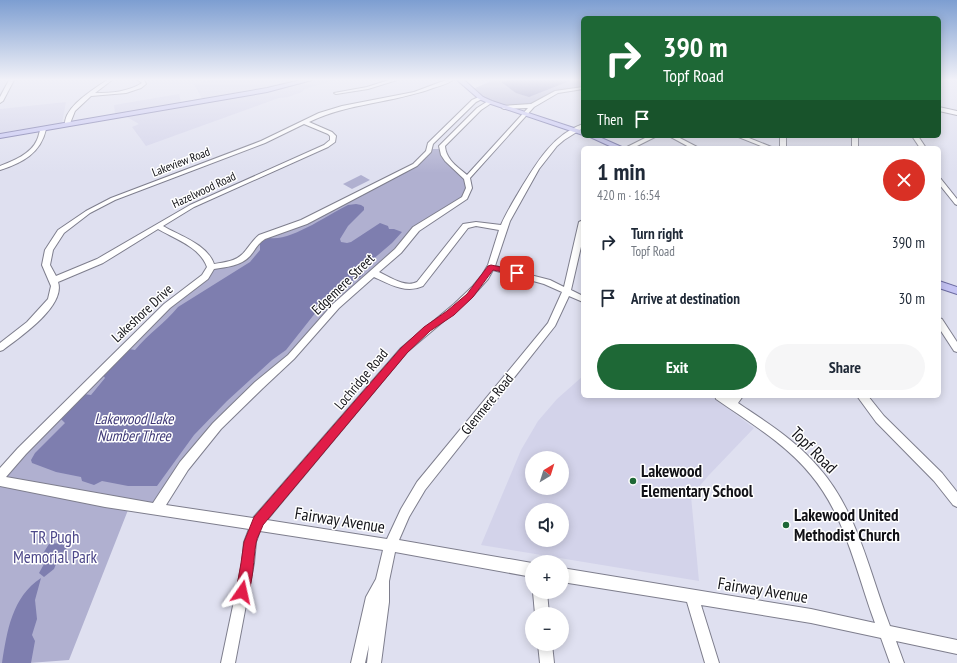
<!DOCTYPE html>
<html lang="en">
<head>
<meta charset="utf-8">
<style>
	:root { --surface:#fff; --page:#f6f6f7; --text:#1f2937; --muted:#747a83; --accent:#1e6836 }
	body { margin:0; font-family:"PT Sans Narrow",sans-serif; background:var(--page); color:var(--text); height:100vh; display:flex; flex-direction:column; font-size:15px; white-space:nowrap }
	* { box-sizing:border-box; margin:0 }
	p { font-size:13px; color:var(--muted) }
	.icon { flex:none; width:22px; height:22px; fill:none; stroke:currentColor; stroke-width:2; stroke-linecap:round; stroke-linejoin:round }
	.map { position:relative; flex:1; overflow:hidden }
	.details { position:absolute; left:581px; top:146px; width:360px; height:252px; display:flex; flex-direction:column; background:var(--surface); border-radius:6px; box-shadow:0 2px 10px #0003 }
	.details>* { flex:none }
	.guide { position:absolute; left:581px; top:16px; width:360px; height:122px; border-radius:6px; box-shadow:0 2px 10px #0003; background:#1e6836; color:#fff; overflow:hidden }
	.needle { width:26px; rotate:38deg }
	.controls { position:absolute; left:525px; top:451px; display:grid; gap:8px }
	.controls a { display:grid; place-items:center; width:44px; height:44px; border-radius:50%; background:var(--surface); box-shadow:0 2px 10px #0003; font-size:20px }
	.pin { position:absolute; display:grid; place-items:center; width:34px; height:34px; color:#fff; margin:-17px; border-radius:8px; box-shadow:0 2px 6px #0006 }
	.me { position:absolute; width:44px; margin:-22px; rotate:11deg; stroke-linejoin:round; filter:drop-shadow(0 0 3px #0008) }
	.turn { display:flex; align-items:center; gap:14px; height:84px; padding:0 16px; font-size:18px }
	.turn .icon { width:52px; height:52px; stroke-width:2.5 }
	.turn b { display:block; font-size:28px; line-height:34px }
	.then { display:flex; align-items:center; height:38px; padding:0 16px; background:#0003; gap:8px; font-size:15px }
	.round { display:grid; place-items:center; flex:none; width:42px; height:42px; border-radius:21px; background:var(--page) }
	.headline { display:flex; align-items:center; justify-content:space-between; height:68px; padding:0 16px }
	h1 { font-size:24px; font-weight:700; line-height:30px }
	.cta { display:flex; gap:8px; margin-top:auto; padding:8px 16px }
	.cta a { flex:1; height:46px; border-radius:24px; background:var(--accent); color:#fff; font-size:16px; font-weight:700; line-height:46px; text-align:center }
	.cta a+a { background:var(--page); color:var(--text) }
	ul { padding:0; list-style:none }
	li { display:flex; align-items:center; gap:12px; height:56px; padding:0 16px }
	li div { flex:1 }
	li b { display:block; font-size:15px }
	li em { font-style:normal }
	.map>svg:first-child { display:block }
</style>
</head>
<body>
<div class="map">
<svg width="957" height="663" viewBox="0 0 957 663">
	<rect width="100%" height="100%" fill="#dfe0f0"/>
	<g fill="#d3d3ea" fill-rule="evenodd">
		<polygon points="209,80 301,80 202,99 194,84"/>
		<polygon points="314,80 336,80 305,89 302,92 288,97 279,98 146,146 132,127 139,124 127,117 262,93"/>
		<polygon points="179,94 181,102 115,114 114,105"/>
		<polygon points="66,102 62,123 0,133 0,109"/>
		<path d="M583,376V396H711L754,428L709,475L691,496L699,581L481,545L521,450L538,421L557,399ZM532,458H562V488H532ZM532,510H562V540H532Z"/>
	</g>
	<g fill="#b0b0d0">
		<polygon points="494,80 583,80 583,88 552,94 529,106 506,108 481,98 475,88"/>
		<polygon points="429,149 442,149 442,152 462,174 469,191 451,207 421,225 306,341 227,415 156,509 130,505 69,660 29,663 0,663 0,477 97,375 211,267 234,263 264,238 293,226 415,165"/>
		<polygon points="361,175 370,180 352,189 343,184"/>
	</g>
	<g fill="#7e7eaf">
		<polygon points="510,80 572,80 529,97 516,93 501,82"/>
		<path d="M356,204L361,205L364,207V210L348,226L340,239L341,242L347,243L351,242L380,223L388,226L389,229H394L402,232L392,243L364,267L363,275L358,279L349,282L346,286L320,307L286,350L272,360L227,401L194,435L157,486H128L102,481L94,485L82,481L81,477L56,472L32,463L31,460L35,453L65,423L59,417L84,394L91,395L105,378L102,374L129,349L135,350C148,334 165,323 178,307L250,262L260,250V241L266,237C286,245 329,214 348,205Z"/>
		<polygon points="60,543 66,546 67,550 60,554 54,569 44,577 39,573 44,564 42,555 49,544"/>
		<path d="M41,578L35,600L37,619L32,635L35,641L31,663H2C7,631 12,597 41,578Z"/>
	</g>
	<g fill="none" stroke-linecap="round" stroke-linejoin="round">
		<defs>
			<g id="minor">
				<polygon points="9,80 14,80 3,101 0,103 0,97"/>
				<path d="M107,80H112L95,93C111,93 128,92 142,83L138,80H144L146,84L141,88L126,93L91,96L75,111L69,126H65C63,107 93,90 107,80Z"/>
				<polygon points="389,80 397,80 368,89 336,94 334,93 367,87"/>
				<path d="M446,80H453C447,84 440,86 433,88C393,103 348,103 309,122L332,132L336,136L335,142L328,147L194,207L163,226C180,236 207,244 214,264C227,262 238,261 246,250C250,245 254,239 259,235L301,220L413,164L426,151L428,143L472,100L481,96L484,98L476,102L433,144L431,152L417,166L307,224L265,239C258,243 255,250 250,256C241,266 226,267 214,269L208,279L170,308L26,454L6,477L153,503L180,462L213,423L255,382L288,355L333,304L395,249L413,227L462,197L466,188L464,179L445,161L441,155L439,146L477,108L488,101L493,102L481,110L445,146C446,160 458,167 467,175L528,108L504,109L502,108V106L531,104L555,91L583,87V89L558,93L534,107L470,178L472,188L467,199L419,231L401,253L379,272C390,277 405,288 417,282L463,224L476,222L501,225C506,213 513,202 520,190C536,164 552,135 583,124V128L564,140L557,146L539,169L510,221L495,266L550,280L564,287L579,222L583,220V238L571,290L583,296V302L569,296L555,326L425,490L409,517L399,540L532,563V577L395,552L389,581V602L381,663H367L369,645L365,663H351L366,597L376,579L383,550L260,531L256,542L254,563L235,663H221L242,563L244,542L249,529L105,507L0,486V468L18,448L164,304L202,275L207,267C200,247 175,239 158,229L103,263L58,282C66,306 20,337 3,350L0,351V343L27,322L48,299L51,286L42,265L45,250L58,230L86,211L111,198L261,141L319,113L342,106L414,92ZM304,124L328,134L330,136V140L324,145L190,205L97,259L56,276L50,265L53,250L64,233L90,213L115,200L265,143ZM476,226L499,230L488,265L482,275L473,286L454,304L401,348L253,518L166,505L188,470L221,429L263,388L294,359L339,308L374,277C389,284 406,294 423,286L468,228ZM493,270L544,284L562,292L548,323L417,482L401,509L387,539L267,520L407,352L470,299L488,279Z"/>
				<polygon points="939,107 957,111 957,115 939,111"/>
				<path d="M41,128L46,129C41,153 22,163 0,170V166C13,161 31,154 37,140C39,136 39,132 41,128Z"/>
				<polygon points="649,136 657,136 633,148 625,148"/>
				<polygon points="669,136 676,136 699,148 691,148"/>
				<polygon points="736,136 744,136 774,148 766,148"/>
				<rect x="780" y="136" width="6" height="12"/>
				<rect x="852" y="136" width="6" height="12"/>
				<polygon points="912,136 918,136 926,148 920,148"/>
				<polygon points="939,178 941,179 957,199 957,205 955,204 939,184"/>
				<polygon points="939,318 942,319 957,342 957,352 954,351 939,328"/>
				<path d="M715,396H728L730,398L732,396H743L738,403C766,422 797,441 819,468C858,512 869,572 890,626L957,640V654L896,641L904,663H890L881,638L811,623L701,605L719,663H705L687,602L562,582V568L811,609L875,623C856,572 846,517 811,475C786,444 749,422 716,399Z"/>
				<polygon points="857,396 868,396 884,416 942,473 957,492 957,507 953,505 934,481 876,422"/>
				<polygon points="533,592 547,592 549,614 535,614"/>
				<polygon points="538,644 552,644 554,663 540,663"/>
			</g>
			<g id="major">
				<polygon points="301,80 312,80 267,92 0,138 0,134 267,88"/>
				<polygon points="457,80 464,80 483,97 492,101 583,131 583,135 488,103 479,99"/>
				<polygon points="588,136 597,136 624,148 614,148"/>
				<polygon points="939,281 957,287 957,294 939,288"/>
			</g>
		</defs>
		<use href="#minor" stroke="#7e7e8d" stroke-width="2"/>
		<use href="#major" stroke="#6c6ba1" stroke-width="2"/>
		<use href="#minor" fill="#fff" fill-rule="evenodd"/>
		<use href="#major" fill="#c4c3f3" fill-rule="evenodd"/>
	</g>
	<linearGradient id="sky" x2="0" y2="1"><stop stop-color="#7d9ed1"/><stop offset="0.46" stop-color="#f1f1f8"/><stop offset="1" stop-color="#f1f1f8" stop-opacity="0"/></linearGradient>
	<rect width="957" height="173" fill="url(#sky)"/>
	<path fill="#e11d48" stroke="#92132f" d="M491,265L520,271L521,273L517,275L493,270L473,297L454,315L430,331L407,353L263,525C261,531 257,537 256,543C253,560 254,579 247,596L242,598L238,596L236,592L241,563L244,542L254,517L401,348L424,327L447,311L467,294L488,266Z"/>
	<g fill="#1e6836" stroke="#fff" stroke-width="1.5">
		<circle cx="633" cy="481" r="4"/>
		<circle cx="786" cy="525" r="4"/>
	</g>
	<g text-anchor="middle" stroke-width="3" stroke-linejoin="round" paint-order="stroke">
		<g font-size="12" fill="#121217" stroke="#fff">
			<text transform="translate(181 162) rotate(-21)" y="4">Lakeview Road</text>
			<text transform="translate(204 190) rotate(-25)" y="4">Hazelwood Road</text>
		</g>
		<g font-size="14" fill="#121217" stroke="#fff">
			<text transform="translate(343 284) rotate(-44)" y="5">Edgemere Street</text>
			<text transform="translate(142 313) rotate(-43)" y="5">Lakeshore Drive</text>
			<text transform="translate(361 379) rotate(-50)" y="5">Lochridge Road</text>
			<text transform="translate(487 404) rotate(-51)" y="5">Glenmere Road</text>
		</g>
		<g font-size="15" font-style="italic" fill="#3e3877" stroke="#fff">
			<text x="134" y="424">Lakewood Lake<tspan x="134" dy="17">Number Three</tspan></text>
		</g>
		<g font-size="17" fill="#121217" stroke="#fff">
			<text transform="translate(814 450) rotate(45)" y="6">Topf Road</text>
			<text transform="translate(340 520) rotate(9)" y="6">Fairway Avenue</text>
			<text transform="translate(763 590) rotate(9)" y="6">Fairway Avenue</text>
		</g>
		<g font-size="17" font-weight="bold" fill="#121217" stroke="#fff" text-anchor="start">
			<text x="641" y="477">Lakewood<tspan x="641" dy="20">Elementary School</tspan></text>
			<text x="794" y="521">Lakewood United<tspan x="794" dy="20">Methodist Church</tspan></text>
		</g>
		<g font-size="17" fill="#4d488a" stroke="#fff">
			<text x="55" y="543">TR Pugh<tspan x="55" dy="20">Memorial Park</tspan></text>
		</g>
	</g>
</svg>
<div class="controls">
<a><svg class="needle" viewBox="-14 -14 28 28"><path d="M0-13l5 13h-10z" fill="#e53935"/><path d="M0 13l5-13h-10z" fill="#747a83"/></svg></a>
<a><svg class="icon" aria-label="sound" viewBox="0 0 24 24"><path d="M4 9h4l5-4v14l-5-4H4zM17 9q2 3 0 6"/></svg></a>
<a>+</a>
<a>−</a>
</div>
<div class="pin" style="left:517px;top:273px;background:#d93025"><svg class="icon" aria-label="arrive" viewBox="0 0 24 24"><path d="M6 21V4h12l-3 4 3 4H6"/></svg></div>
<svg class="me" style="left:242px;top:592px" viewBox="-20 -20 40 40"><path d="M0-17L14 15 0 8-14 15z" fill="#e11d48" stroke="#fff" stroke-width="4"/></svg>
<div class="guide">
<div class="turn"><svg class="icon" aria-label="right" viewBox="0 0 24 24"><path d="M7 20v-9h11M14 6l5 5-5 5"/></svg><div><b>390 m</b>Topf Road</div></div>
<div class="then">Then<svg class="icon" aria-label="arrive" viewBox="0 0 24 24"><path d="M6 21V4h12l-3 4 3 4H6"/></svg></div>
</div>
<section class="details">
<div class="headline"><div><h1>1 min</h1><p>420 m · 16:54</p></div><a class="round" style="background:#d93025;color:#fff"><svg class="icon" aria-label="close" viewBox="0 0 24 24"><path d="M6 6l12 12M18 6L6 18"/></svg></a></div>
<ul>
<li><svg class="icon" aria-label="right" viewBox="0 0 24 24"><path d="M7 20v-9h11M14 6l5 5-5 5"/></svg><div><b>Turn right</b><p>Topf Road</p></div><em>390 m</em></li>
<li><svg class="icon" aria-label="arrive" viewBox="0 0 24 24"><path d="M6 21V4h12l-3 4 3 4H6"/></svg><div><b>Arrive at destination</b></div><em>30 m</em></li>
</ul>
<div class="cta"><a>Exit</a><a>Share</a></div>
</section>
</div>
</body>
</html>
